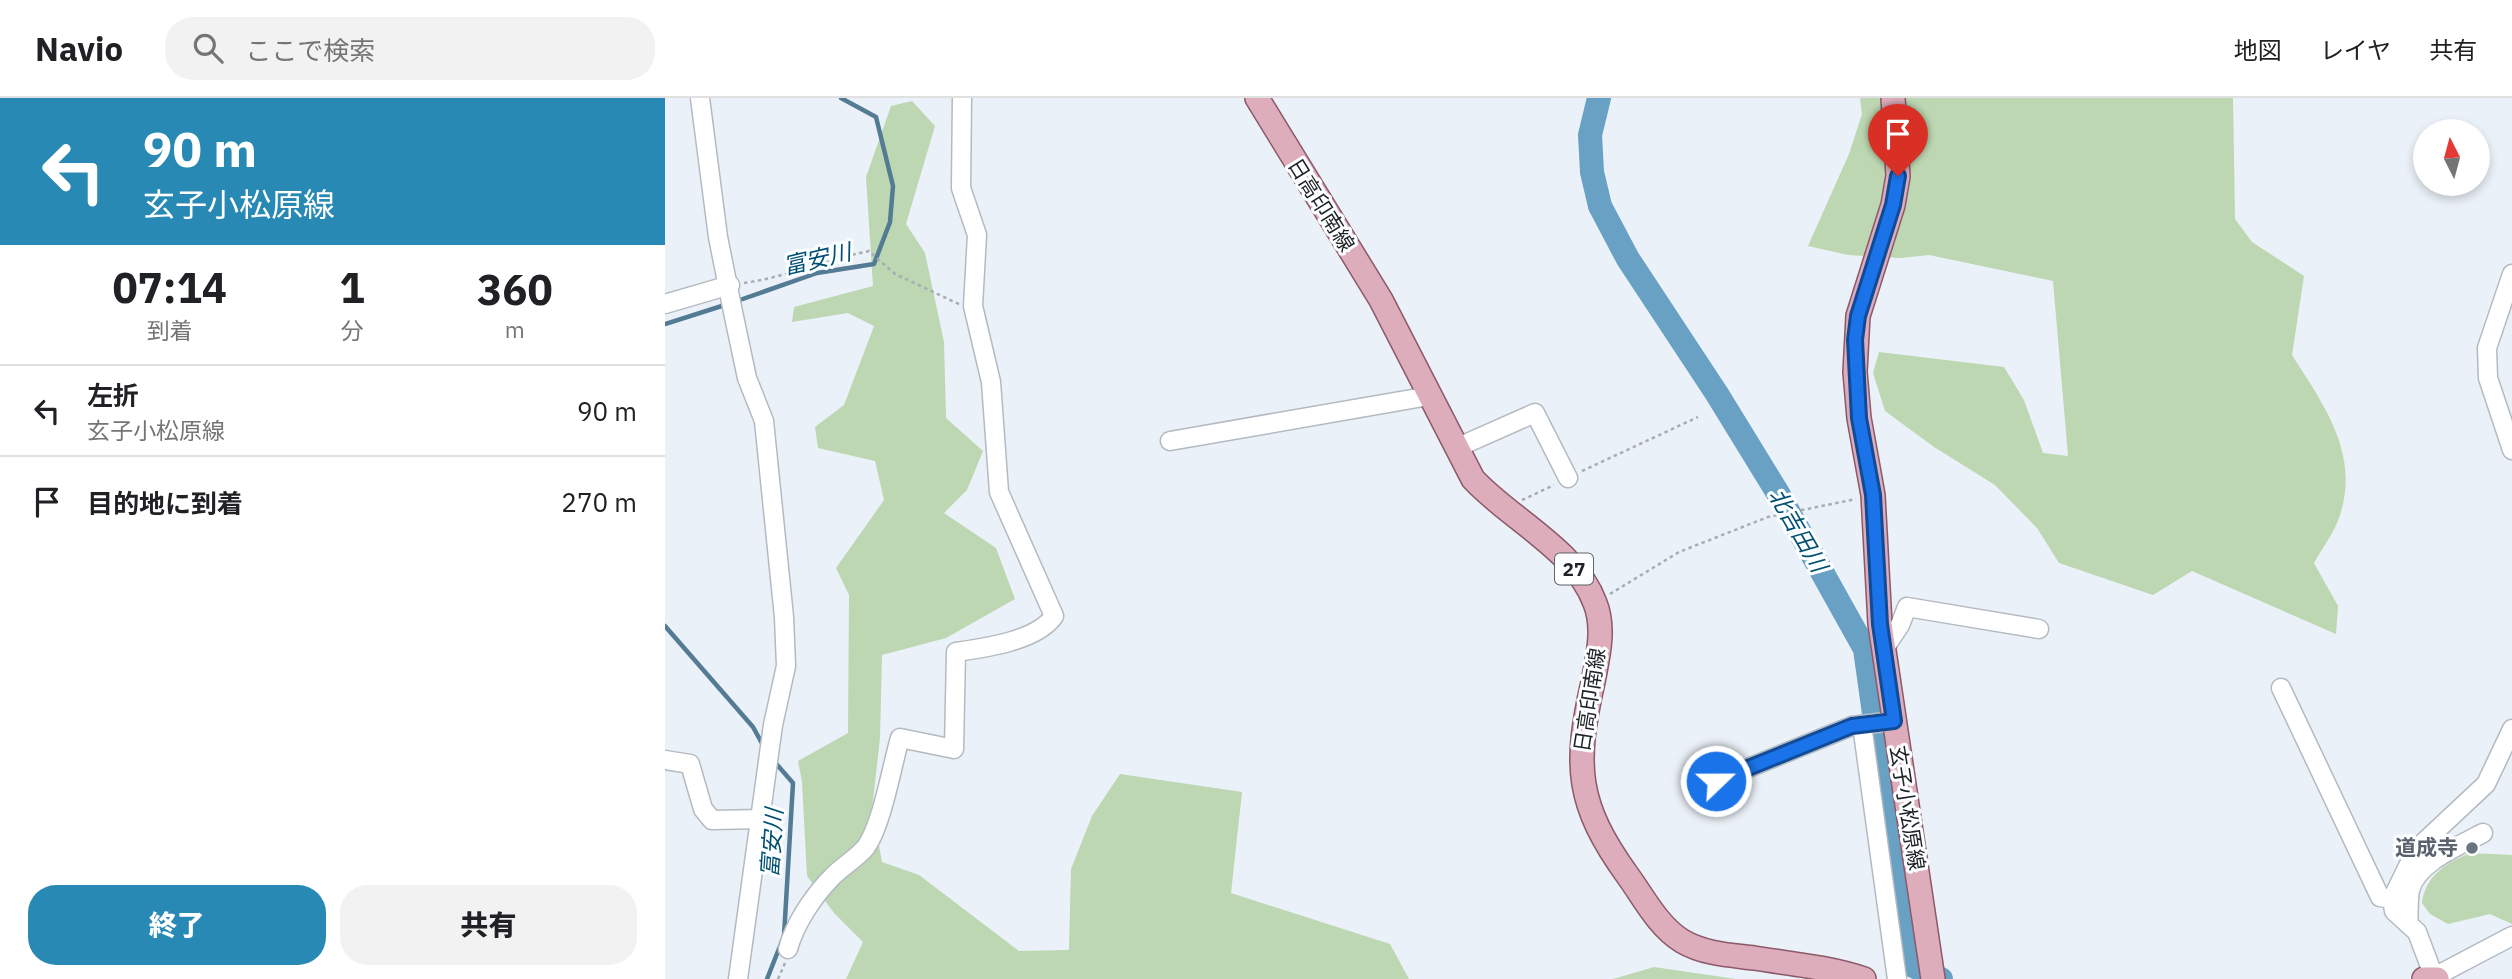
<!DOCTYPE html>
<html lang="ja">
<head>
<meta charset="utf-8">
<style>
	:root { --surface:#fff; --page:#f2f2f2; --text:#202124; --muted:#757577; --line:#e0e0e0; --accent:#288ab4 }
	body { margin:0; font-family:"IBM Plex Sans","Noto Sans JP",sans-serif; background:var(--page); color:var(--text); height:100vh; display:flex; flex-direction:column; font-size:26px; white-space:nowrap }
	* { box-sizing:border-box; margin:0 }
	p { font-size:23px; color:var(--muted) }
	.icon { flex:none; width:38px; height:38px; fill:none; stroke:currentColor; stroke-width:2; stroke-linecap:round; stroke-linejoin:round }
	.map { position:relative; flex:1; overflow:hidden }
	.drawer { display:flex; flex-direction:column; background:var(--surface); width:665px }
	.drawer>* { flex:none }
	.banner { background:#288ab4; color:#fff; overflow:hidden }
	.needle { width:46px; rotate:354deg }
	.controls { position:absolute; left:1748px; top:21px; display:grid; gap:14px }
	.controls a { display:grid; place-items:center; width:77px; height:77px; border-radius:50%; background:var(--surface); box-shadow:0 4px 10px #0003; font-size:35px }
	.pin { position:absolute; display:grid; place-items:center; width:60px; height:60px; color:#fff; margin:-72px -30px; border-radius:50% 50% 50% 0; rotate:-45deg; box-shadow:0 0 7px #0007 }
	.pin .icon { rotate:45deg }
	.me { position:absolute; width:77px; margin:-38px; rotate:68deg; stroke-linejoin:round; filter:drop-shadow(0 0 5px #0008) }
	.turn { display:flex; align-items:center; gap:24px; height:147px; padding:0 28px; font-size:32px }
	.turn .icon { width:91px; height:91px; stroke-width:2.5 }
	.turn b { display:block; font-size:49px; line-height:60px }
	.eta { display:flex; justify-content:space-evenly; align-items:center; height:119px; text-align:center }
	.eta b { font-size:42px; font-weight:800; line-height:49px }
	.primary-button { display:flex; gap:14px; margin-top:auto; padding:14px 28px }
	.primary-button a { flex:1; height:80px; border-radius:28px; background:var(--accent); color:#fff; font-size:28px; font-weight:800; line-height:80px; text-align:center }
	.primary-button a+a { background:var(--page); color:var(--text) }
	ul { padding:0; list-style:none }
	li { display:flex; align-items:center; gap:21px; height:91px; padding:0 28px; border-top:2px solid var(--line) }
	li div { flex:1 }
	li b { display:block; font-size:26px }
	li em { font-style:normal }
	header { display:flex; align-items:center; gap:42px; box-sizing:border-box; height:98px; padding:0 35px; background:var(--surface); border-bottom:2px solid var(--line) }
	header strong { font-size:33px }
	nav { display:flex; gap:38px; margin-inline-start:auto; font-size:24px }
	.search { width:490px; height:63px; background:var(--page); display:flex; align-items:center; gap:18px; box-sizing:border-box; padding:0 24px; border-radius:28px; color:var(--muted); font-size:26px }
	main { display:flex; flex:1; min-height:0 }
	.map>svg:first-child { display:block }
</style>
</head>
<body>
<header>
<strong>Navio</strong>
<div class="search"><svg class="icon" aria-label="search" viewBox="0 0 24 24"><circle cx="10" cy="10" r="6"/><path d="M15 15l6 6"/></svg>ここで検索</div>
<nav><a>地図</a><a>レイヤ</a><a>共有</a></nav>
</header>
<main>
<section class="drawer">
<div class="banner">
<div class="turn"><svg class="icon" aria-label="left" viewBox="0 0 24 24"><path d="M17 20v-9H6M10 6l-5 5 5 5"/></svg><div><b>90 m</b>玄子小松原線</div></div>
</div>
<div class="eta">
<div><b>07:14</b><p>到着</p></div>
<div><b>1</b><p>分</p></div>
<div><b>360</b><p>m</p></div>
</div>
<ul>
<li><svg class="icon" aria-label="left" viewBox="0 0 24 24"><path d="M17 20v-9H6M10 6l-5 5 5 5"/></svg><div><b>左折</b><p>玄子小松原線</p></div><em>90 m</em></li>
<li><svg class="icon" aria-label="arrive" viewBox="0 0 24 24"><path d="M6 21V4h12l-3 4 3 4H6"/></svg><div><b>目的地に到着</b></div><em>270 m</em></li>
</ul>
<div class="primary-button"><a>終了</a><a>共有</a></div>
</section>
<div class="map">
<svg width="1847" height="881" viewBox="0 0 1847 881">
	<rect width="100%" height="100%" fill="#ebf1f8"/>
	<g fill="#bcd7b1">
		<path d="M1195,0H1568L1570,121L1587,144L1639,178L1627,257C1658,306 1695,355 1675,417C1670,434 1657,450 1649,465L1673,508L1671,536L1527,473L1488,497L1394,465L1372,430L1330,387L1269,349L1220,313L1208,275L1214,254L1339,269L1359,302L1378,355L1403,358L1388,183L1264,157L1235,160L1183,157L1143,148L1184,56L1197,16Z"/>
		<polygon points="247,3 270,28 241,126 260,155 279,244 281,320 318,353 302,392 279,415 331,450 350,501 281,540 217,557 215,640 207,711 217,764 254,777 354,853 404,852 406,771 427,718 455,676 577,694 566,795 725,846 744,881 181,881 198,844 169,815 142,778 137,684 133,663 183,635 184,497 171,470 219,402 210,363 153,350 150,329 179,307 209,228 183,215 127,224 129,209 208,188 201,79 226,8"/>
		<path d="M1805,755L1847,757V826L1825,816L1783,826L1765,816L1757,805C1760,778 1781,765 1805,755Z"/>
		<polygon points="989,869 1071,881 948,881"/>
	</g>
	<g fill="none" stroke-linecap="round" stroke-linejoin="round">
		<g stroke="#537b94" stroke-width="4.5">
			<polyline points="72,203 152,175 209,166 225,124 228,88 211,19 176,0"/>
			<polyline points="0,226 63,206"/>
			<polyline points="0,528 88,629 99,649"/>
			<polyline points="102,881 119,838 128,685 108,662"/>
		</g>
		<polyline stroke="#69a1c4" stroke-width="24" points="934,0 925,37 927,74 935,108 963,161 1052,296 1114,397 1200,551 1244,866 1276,881"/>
		<defs>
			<g id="minor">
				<polyline points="35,0 53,139 68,214 82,280 99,323 119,519 121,568 108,627 73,881"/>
				<polyline points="1847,176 1822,250 1823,280 1847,352"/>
				<polyline points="0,206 65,187"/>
				<polyline points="505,343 764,298"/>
				<polyline points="791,350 870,315 903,380"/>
				<polyline points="1219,551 1235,527 1242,509 1374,531"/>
				<polyline points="1616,590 1715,799 1727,801"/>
				<polyline points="1197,627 1232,881"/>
				<polyline points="1847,631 1821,686 1759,744 1745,764 1727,801 1729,813 1752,834 1769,879 1847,838"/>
				<polyline points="0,662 25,666 38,711 47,722 97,721"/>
				<polyline points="1051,683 1187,628 1229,623"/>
				<path d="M1743,826C1744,815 1743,803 1745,792C1752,764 1796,747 1818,735"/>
				<path d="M123,851C130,825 149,797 168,778C178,768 192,760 201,749C217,727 227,667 235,640L289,651L291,554C319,550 372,543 389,518L334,394L326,284L308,208L312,137L296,90L297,0"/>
			</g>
			<g id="major">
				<path d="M592,0L716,202L808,381C846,422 910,451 930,505C940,530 933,558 928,584C909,668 911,706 963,778C979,800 993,828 1017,843C1039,856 1065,857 1089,860C1126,866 1163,869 1199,881"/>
				<polyline points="1228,0 1233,78 1228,107 1193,218 1190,274 1194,320 1208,397 1215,526 1268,881"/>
				<polyline points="1759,881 1772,881"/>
			</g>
		</defs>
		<use href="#minor" stroke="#b4bac1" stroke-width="21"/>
		<use href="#major" stroke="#8c5969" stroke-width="26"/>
		<g stroke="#a8adb2" stroke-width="2.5" stroke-dasharray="3.5 3.5" stroke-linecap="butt">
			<path d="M79,185C121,179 161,162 204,153L230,176L294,206"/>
			<polyline points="917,373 1033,319"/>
			<polyline points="857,402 889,387"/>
			<polyline points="945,496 1014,454 1103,419 1191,401"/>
			<polyline points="113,881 120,865"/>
		</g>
		<use href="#minor" stroke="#fff" stroke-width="18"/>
		<use href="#major" stroke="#ddadbb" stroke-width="23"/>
	</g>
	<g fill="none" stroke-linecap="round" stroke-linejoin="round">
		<defs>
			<polyline id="route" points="1051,683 1187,628 1229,623 1215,526 1208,397 1194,320 1190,242 1193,218 1228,107 1233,78"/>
		</defs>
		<use href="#route" stroke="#114b97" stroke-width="18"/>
		<use href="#route" stroke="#1a73e8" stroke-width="12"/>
	</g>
	<circle fill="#6b7280" stroke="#fcfeff" stroke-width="2.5" cx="1807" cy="750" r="7"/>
	<g text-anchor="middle" stroke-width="6" stroke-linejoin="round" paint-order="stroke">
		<rect fill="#fcfeff" stroke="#616466" stroke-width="2" x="890" y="455.5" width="38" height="31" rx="5"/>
		<g font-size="19" font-weight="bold" fill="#1f2224">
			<text x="909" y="478">27</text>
		</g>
		<g font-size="21" fill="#1f2224" stroke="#fcfeff">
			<text transform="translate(656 107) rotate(58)" y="7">日高印南線</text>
			<text transform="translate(925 602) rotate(-81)" y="7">日高印南線</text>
			<text transform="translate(1242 710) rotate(81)" y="7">玄子小松原線</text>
		</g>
		<g font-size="21" font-weight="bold" fill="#5b616d" stroke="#fcfeff" text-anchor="end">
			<text x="1793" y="757">道成寺</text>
		</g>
		<g font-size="23" font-style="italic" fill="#014f71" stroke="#fcfeff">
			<text transform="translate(152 161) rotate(-13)" y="8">富安川</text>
			<text transform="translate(1133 432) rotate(60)" y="8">北吉田川</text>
			<text transform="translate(107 745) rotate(-86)" y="8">富安川</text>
		</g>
	</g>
</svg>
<div class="controls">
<a><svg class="needle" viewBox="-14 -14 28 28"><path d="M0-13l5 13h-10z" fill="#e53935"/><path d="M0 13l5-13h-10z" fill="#757577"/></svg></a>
</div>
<div class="pin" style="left:1233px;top:78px;background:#d93025"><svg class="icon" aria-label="arrive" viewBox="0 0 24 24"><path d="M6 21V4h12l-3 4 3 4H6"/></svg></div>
<svg class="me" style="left:1051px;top:683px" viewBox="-20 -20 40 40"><circle r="17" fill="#1a73e8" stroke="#fff" stroke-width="3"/><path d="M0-11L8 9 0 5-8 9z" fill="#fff"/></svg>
</div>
</main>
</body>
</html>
